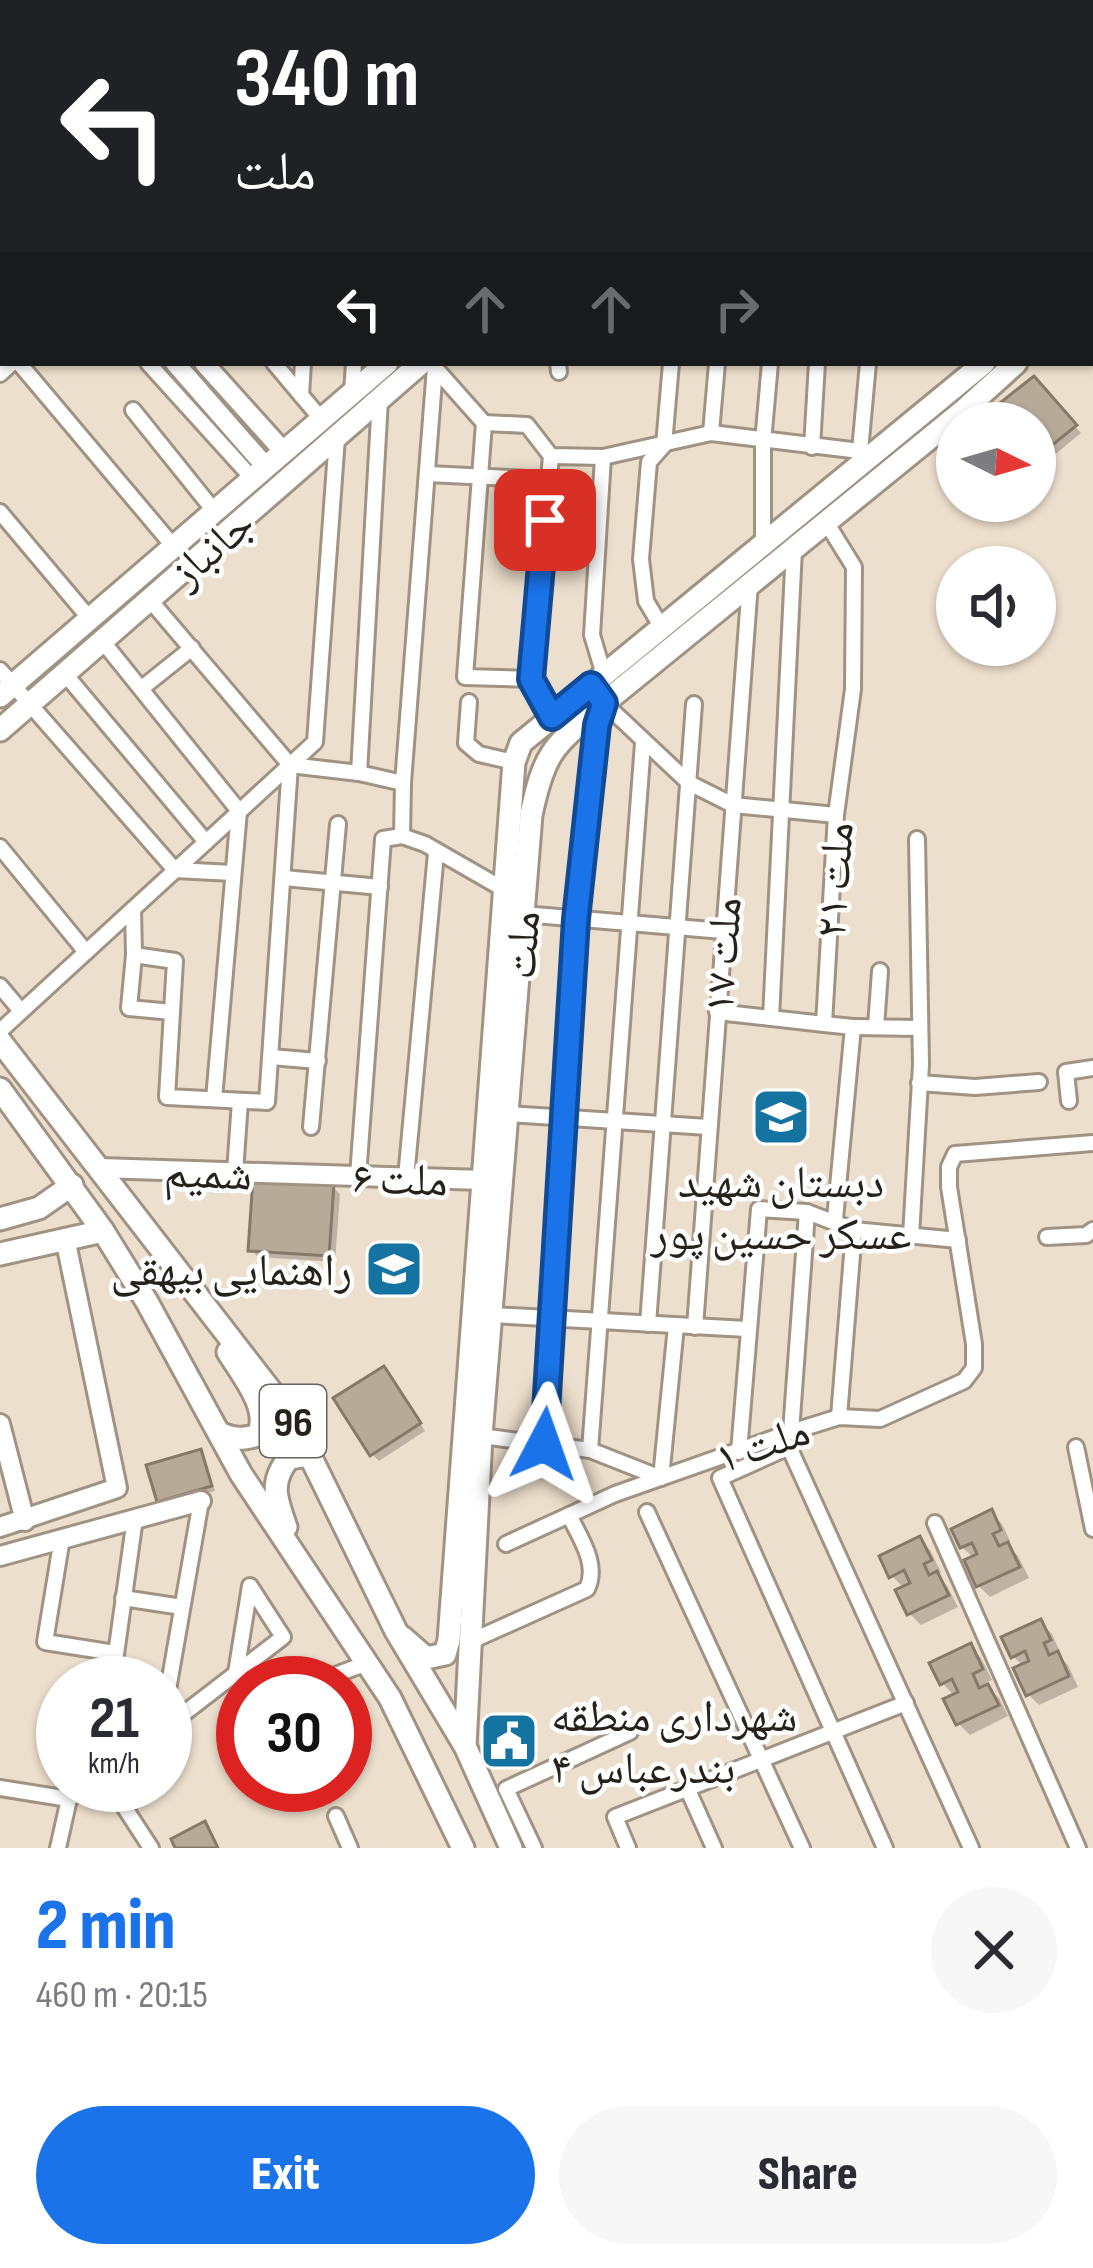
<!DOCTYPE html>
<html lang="en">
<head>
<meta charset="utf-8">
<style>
	:root { --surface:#fff; --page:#f7f7f7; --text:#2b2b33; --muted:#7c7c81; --accent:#1a73e8 }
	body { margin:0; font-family:"Sofia Sans Condensed","Noto Naskh Arabic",sans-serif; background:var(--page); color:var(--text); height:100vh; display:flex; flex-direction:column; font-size:45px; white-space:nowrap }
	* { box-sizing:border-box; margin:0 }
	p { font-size:39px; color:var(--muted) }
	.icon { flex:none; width:66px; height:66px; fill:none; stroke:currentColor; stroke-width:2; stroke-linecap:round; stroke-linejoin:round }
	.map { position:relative; height:1848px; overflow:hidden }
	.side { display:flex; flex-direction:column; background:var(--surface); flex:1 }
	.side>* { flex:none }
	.guide { position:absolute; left:0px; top:0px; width:1095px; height:366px; box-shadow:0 3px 9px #0004; background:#202124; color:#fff; overflow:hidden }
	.needle { width:78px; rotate:95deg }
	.buttons { position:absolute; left:936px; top:402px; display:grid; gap:24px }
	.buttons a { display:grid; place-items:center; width:120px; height:120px; border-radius:50%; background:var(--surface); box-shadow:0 3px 9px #0004; font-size:60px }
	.speed { position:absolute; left:36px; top:1656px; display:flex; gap:24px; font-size:60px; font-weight:700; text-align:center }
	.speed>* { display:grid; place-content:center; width:156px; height:156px; border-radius:50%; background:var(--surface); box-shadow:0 3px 9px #0004; line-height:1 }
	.speed small { font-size:30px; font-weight:400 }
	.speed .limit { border:18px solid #d22; background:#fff; color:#111 }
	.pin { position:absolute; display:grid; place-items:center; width:102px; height:102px; color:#fff; margin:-51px; border-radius:24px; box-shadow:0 6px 18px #0006 }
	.me { position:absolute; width:132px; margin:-66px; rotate:4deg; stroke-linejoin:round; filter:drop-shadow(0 0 9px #0008) }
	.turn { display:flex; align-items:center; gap:42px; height:252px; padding:0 36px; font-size:54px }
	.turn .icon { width:156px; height:156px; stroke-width:2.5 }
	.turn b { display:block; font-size:84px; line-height:102px }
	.lanes { display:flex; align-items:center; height:114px; padding:0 36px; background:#0003; justify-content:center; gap:60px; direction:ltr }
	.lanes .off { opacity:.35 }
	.round { display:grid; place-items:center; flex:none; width:126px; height:126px; border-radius:63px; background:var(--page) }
	.headline { display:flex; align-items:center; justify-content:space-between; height:204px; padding:0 36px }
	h1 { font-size:72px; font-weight:800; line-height:90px; color:var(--accent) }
	.primary-button { display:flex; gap:24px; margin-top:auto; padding:24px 36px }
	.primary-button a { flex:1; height:138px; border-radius:72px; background:var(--accent); color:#fff; font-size:48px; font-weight:800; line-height:138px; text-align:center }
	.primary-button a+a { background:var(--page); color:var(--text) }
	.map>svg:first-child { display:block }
</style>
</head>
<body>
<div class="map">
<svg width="1093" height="1848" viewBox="0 0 1093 1848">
	<rect width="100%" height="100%" fill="#eddfcd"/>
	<g fill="#0003">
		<polygon points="1034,380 1081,433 1035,471 1035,423 1002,423"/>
		<polygon points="333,1187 340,1194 335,1262 258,1257 251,1250"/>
		<polygon points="390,1376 425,1431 379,1461 372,1454"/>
		<polygon points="200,1452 215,1491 165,1506 160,1501"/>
		<polygon points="991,1513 1002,1524 1010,1541 1005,1544 1018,1556 1029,1578 990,1597 979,1586 968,1562 974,1558 962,1547"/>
		<polygon points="919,1539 930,1550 941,1572 936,1574 947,1586 958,1607 921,1625 910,1614 905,1589 892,1576"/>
		<polygon points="1041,1623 1052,1634 1060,1652 1056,1653 1068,1665 1078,1687 1039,1705 1028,1694 1024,1667 1013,1656"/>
		<polygon points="970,1647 981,1658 992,1680 984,1684 999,1698 1008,1716 970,1735 959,1724 947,1700 955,1696 942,1683"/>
	</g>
	<g fill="#b8aa99" stroke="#867969" stroke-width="3">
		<polygon points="1034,376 1077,425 1035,459 1035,423 999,423 991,410"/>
		<polygon points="253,1178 334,1184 329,1256 248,1251"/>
		<polygon points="384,1366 421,1423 370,1456 333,1398"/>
		<polygon points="201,1449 212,1486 157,1502 146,1465"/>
		<polygon points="992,1509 1001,1530 993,1534 999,1546 1008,1542 1020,1567 976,1587 964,1560 977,1554 972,1543 960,1548 951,1529"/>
		<polygon points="920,1536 932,1560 924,1564 929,1575 937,1571 949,1595 907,1615 895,1590 910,1583 904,1570 889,1578 879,1556"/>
		<polygon points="1041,1619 1051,1640 1044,1643 1049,1655 1058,1651 1069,1676 1026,1696 1013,1668 1029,1661 1025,1651 1011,1658 1001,1637"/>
		<polygon points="971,1643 983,1669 973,1674 979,1688 988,1684 999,1705 956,1725 943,1699 958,1692 952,1679 940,1685 929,1663"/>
		<polygon points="205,1821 218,1848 175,1848 171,1839"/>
	</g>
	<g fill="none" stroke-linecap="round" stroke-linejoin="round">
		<defs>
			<g id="minor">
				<polyline points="29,0 31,3"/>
				<polyline points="165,0 168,3"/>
				<polyline points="290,0 293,3"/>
				<polyline points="321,3 321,0"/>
				<polyline points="384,3 384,0"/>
				<polyline points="421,3 421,0"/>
				<polyline points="651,3 652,0"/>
				<polyline points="700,3 701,0"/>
				<polyline points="748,3 748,0"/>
				<polyline points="806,3 807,0"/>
				<polyline points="862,3 862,0"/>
				<polyline points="903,3 903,0"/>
				<polyline points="953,3 954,0"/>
				<polyline points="1009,3 1010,0"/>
				<polyline points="1056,3 1056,0"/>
				<polyline points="0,341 3,344"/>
				<polyline points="19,363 174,547"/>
				<polyline points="148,363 253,479"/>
				<polyline points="274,363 322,420"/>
				<polyline points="558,363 559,372"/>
				<polyline points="436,369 484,423 527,425 551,456 603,457 711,433 860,451 867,463"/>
				<polyline points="0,374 12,363"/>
				<polyline points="352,393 354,363"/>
				<polyline points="301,395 303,363"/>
				<polyline points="133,410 215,512"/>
				<polyline points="484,423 465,677 531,679"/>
				<polyline points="711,433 717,363"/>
				<polyline points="812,447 817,363"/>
				<polyline points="860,451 868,363"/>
				<polyline points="551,456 531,679 552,717"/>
				<polyline points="603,457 592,635 604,675"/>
				<polyline points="428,474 548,480"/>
				<polyline points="0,512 90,619"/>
				<polyline points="826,522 854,567 853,689 836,815 824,1024 853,1027 835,1219"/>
				<polyline points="763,544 763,442 770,363"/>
				<polyline points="150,600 290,765"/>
				<polyline points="662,628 646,601 641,559 649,462 664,445 671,363"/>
				<polyline points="104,643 239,811 214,1099"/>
				<polyline points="0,670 175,870 233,873"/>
				<polyline points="65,674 206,842"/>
				<polyline points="142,688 192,648"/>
				<polyline points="469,702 466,743 479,754 514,762"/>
				<polyline points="290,765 359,773 403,783 402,836 425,844 505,890"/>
				<polyline points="359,773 380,399"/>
				<polyline points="403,783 435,367"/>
				<polyline points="0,847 86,952"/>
				<polyline points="284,878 380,887"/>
				<polyline points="133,909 134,955 175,961 167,1097 267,1102 290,765"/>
				<polyline points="523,914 723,931"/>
				<polyline points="134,955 129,1008 172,1012"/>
				<polyline points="0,986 21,1011"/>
				<polyline points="717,1012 824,1024"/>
				<polyline points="771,1018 794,549"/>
				<polyline points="853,1027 920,1028"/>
				<polyline points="876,1027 880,971"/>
				<polyline points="0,1031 315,742 337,437"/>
				<polyline points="271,1057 318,1061"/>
				<polyline points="919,1083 975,1087 1039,1082"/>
				<polyline points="1069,1101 1066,1072 1093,1068"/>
				<polyline points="507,1114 708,1127"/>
				<polyline points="311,1127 338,824"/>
				<polyline points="235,1172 240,1101"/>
				<polyline points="358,1176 383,839 402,836"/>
				<polyline points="406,1178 436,853"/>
				<polyline points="911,1236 921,1064 917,839"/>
				<polyline points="1047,1237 1086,1235 1093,1230"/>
				<polyline points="492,1315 747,1329"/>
				<polyline points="648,1324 694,704"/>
				<polyline points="695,1327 750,583"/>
				<polyline points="839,1417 854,1230"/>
				<polyline points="791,1432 807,1212"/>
				<polyline points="481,1436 590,1450 661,1478 676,1326"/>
				<polyline points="544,1444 576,919 597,725 604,703 689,783 733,805 836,815"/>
				<polyline points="1076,1447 1093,1529"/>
				<polyline points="590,1450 643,743"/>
				<polyline points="739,1452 759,1209 807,1212 854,1230 958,1240"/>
				<polyline points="647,1512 802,1848"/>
				<polyline points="935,1523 1078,1848"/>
				<polyline points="62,1538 45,1642 115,1653"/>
				<polyline points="506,1544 615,1494 791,1432 839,1417 880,1419 964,1381 974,1368 974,1344 949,1187 949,1167 955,1154 1093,1143"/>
				<polyline points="123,1598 182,1607"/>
				<path d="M469,1642L587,1589C599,1564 580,1538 569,1515"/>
				<polyline points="112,1683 135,1518"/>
				<polyline points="314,1683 367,1663"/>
				<polyline points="165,1707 201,1501"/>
				<polyline points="165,1728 283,1637 250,1586 236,1673"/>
				<polyline points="110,1785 151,1848"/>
				<polyline points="0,1788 69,1799 88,1785"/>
				<polyline points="688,1790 714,1848"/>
				<polyline points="336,1816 350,1848"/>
				<polyline points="58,1848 69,1799"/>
				<polyline points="534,1848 506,1789 630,1732"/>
				<polyline points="628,1848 615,1817 906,1703"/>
				<polyline points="885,1848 720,1478 789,1447 971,1848"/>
			</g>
			<g id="tertiary">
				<polyline points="68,3 72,0"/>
				<polyline points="0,62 3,59"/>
				<polyline points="1092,82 1093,72"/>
				<polyline points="0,132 3,136"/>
				<polyline points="0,165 3,168"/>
				<polyline points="175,363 266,467"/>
				<polyline points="204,363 284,452"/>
				<polyline points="100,1168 483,1180"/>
				<polyline points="0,1424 25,1521"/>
				<polyline points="0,1527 117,1488 65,1238"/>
				<polyline points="0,1556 201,1501"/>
			</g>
			<g id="secondary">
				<polyline points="569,3 569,0"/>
				<polyline points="588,3 588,0"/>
				<polyline points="1092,267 1093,266"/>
				<polyline points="1092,304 1093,303"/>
				<polyline points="0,696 387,363"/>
				<polyline points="0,730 421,363"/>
				<polyline points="0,1219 39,1208 72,1185"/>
				<polyline points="0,1254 103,1231"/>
				<polyline points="402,1637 426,1658 445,1654 449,1640 514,762 521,743 984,363"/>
				<path d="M465,1746L481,1436L531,815C545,749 554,746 604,703L963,411L1016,363"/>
			</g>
			<g id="primary">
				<polyline points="0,1041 291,1417 396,1631 465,1746 511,1848"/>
				<polyline points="0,1089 103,1231 147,1302 241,1474 390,1698 463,1848"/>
				<path d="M222,1434C235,1440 244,1439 258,1435C271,1409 242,1375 228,1352"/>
				<path d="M286,1527C276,1499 269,1482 289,1458L309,1455"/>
			</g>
		</defs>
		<use href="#minor" stroke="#a19383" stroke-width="20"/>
		<use href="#tertiary" stroke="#a19383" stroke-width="24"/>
		<use href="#secondary" stroke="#a19383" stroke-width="27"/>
		<use href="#primary" stroke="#a19383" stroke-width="27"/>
		<use href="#minor" stroke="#fff" stroke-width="14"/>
		<use href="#tertiary" stroke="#fff" stroke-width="18"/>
		<use href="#secondary" stroke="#fff" stroke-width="21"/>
		<use href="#primary" stroke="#fff" stroke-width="21"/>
	</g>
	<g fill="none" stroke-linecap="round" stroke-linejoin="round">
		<defs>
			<polyline id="route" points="544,1444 576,919 597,725 604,703 591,685 552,717 531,679 545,520"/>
		</defs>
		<use href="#route" stroke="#114b97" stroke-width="30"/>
		<use href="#route" stroke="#1a73e8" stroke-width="21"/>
	</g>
	<defs>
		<symbol id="school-square" viewBox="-11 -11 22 22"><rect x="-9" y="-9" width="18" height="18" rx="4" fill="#1473a1" stroke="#fff"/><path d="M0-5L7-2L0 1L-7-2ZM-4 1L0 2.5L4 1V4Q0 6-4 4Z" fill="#fff"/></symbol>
		<symbol id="civic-square" viewBox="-11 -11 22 22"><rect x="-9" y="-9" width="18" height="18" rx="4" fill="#1473a1" stroke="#fff"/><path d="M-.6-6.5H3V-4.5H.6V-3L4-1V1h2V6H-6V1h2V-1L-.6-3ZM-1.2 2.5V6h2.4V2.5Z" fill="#fff"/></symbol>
	</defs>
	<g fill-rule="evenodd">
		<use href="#school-square" x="748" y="1084" width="66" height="66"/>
		<use href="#school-square" x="361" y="1236" width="66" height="66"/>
		<use href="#civic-square" x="476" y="1708" width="66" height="66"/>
	</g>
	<g text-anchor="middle" stroke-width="9" stroke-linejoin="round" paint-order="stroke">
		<rect fill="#fff" stroke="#67645f" stroke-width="3" x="260" y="1385" width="66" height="72" rx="9"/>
		<g font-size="42" font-weight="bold" fill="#26211b">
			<text x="293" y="1436">96</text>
		</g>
		<g font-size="45" fill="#26211b" stroke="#fff">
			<text transform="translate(211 547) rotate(-41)" y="16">جانباز</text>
			<text transform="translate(833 880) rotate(-86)" y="16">ملت ۲۱</text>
			<text transform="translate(521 945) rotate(-86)" y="16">ملت</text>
			<text transform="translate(721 955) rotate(-86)" y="16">ملت ۱۷</text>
			<text transform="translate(208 1172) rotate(2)" y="16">شمیم</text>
			<text transform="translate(400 1178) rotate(2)" y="16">ملت ۶</text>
			<text transform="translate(762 1443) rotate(-19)" y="16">ملت ۱</text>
		</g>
		<g font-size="45" fill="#26211b" stroke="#fff">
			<text x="781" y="1197">دبستان شهید<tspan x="781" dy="52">عسکر حسین پور</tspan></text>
			<text x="352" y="1285" text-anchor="end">راهنمایی بیهقی</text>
			<text x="551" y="1731" text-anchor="start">شهرداری منطقه<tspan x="551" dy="52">۴ بندرعباس</tspan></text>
		</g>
	</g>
</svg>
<div class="buttons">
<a><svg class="needle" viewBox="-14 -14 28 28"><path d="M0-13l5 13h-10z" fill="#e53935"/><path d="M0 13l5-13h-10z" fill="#7c7c81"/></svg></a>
<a><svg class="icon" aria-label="sound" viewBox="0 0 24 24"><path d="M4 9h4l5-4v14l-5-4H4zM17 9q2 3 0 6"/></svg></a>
</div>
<div class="speed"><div>21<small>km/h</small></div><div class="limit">30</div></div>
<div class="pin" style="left:545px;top:520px;background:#d93025"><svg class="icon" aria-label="arrive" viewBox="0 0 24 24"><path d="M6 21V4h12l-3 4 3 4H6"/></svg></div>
<svg class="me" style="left:544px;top:1444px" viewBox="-20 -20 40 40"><path d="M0-17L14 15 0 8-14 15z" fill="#1a73e8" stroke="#fff" stroke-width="4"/></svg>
<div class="guide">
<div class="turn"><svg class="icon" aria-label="left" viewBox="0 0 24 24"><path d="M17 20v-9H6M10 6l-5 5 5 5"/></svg><div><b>340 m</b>ملت</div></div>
<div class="lanes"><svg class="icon" aria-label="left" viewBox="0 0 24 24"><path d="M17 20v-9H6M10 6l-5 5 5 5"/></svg><svg class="icon off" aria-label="ahead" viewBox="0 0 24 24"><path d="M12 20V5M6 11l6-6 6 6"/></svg><svg class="icon off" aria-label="ahead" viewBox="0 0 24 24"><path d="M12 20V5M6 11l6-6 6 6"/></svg><svg class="icon off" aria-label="right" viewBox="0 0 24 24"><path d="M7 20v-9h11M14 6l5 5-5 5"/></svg></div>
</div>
</div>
<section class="side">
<div class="headline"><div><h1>2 min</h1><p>460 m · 20:15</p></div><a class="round"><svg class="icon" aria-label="close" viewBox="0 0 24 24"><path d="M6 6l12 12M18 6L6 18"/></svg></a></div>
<div class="primary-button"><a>Exit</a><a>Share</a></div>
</section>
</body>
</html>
